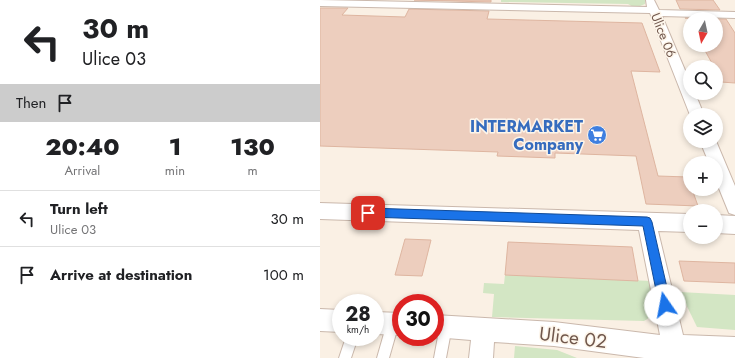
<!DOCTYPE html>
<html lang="en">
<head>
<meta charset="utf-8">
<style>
	:root { --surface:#fff; --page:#f6f6f6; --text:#202124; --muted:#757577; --line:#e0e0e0 }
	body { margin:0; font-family:Jost,sans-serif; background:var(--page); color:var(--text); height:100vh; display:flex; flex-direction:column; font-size:15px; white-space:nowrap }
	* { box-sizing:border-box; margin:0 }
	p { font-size:13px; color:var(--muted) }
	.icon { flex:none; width:22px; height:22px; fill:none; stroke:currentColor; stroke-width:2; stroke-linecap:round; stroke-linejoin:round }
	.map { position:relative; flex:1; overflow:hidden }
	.details { display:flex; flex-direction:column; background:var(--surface); width:320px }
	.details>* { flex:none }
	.hud { background:#fff; color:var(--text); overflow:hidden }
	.needle { width:26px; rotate:189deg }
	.tools { position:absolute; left:363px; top:12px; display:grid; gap:8px }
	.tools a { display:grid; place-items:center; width:40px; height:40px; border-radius:50%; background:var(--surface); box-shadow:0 2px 6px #0003; font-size:20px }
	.speed { position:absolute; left:12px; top:294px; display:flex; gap:8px; font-size:20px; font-weight:700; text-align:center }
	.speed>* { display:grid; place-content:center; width:52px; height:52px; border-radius:50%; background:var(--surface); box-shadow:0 2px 6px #0003; line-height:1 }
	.speed small { font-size:10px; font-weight:400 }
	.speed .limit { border:6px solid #d22; background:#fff; color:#111 }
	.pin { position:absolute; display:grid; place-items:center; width:34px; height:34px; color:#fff; margin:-17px; border-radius:8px; box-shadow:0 2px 6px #0006 }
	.me { position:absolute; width:44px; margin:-22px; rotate:348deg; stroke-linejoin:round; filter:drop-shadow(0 0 3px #0008) }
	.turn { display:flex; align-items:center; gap:14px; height:84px; padding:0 16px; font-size:18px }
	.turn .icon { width:52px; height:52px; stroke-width:2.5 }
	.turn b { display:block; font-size:28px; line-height:34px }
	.then { display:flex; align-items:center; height:38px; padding:0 16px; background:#0003; gap:8px; font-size:15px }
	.eta { display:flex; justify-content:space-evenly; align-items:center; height:68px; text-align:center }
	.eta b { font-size:24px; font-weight:800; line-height:28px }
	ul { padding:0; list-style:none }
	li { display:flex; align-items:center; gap:12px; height:56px; padding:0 16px; border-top:1px solid var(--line) }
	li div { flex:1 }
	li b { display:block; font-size:15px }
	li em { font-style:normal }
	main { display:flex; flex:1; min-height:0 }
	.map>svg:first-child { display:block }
</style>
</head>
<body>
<main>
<section class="details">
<div class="hud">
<div class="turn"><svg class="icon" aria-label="left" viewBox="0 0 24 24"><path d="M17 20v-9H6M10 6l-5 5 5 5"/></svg><div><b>30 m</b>Ulice 03</div></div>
<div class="then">Then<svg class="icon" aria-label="arrive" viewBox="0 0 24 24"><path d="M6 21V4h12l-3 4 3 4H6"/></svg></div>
</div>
<div class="eta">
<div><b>20:40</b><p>Arrival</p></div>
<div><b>1</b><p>min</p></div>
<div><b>130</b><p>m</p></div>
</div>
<ul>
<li><svg class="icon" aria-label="left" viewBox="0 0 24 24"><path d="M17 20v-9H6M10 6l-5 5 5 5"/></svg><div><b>Turn left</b><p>Ulice 03</p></div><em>30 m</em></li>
<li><svg class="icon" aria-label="arrive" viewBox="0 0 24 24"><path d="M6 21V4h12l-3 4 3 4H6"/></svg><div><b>Arrive at destination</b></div><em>100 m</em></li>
</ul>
</section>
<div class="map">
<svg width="415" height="358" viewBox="0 0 415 358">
	<rect width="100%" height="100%" fill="#faf0e4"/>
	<g fill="#d3e6c4">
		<polygon points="181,0 325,0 325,4 315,8 308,4 181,2"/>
		<path d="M185,275L332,281C335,295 340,313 324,321L172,317L174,294L163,293L164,283L184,284Z"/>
		<polygon points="360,292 415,295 415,330 377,327"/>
		<polygon points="195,346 237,350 257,358 194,358"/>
	</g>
	<g fill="#edcebe" stroke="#deb5a0">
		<polygon points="94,0 171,0 171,2"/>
		<polygon points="356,0 393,0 400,10 360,9"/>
		<polygon points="0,8 28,8 22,15 85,17 89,9 169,11 167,19 322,23 340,72 311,71 338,176 368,177 370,189 372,189 378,206 326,204 316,156 235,153 235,158 177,156 178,152 0,146"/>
		<polygon points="365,18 406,19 415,33 415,83 401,82 396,72 396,67 394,67 382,45 396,45 396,19"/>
		<polygon points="85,239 111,240 102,276 75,275"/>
		<polygon points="188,242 312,247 318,281 185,275"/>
		<polygon points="359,261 415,263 415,283 364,281"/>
	</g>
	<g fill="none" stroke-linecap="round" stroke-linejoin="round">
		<defs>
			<g id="lane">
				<polygon points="73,317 77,319 79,323 69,358 57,358 67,323 69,319"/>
				<polygon points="126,320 130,322 132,326 126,358 114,358 120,326 122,322"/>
				<polygon points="26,337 38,337 31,358 19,358"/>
			</g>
			<g id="street">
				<polygon points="0,0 327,7 326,0 334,0 339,10 415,12 415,18 342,16 370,82 370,93 375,93 384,115 370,115 330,13 0,6"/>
				<polygon points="380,141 396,141 415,186 415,215 409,213 396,181 396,163 389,163"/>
				<polygon points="0,203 370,214 370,232 338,231 363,335 415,337 415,358 324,358 234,346 174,342 173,358 149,358 151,340 114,337 115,315 234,322 340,335 319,230 0,219"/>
				<polygon points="396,215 415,216 415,234 396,233"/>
				<polygon points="0,309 21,310 21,332 0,331"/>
				<polygon points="55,312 81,313 81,335 55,334"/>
			</g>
		</defs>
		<use href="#lane" stroke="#cab8ac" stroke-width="2"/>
		<use href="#street" stroke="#cab8ac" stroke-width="2"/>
		<use href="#lane" fill="#fff" fill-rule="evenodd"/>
		<use href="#street" fill="#fff" fill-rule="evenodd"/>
	</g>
	<polygon fill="#1a73e8" stroke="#114b97" points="48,208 327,217 330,218 332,222 351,305 349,309 345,311 341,309 339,305 323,226 48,217 43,213"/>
	<defs>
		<symbol id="supermarket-disc" viewBox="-11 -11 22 22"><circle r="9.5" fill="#3f7fe0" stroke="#fdf5ea"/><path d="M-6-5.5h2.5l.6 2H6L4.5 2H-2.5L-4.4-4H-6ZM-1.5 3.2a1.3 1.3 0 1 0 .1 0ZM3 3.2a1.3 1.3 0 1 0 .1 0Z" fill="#fff"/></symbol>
	</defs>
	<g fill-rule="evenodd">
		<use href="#supermarket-disc" x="266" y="124" width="22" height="22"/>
	</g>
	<g text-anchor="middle" stroke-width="3" stroke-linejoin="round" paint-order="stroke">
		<g font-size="13" fill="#70574c" stroke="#fdf5ea">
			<text transform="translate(344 35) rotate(68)" y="5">Ulice 06</text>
		</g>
		<g font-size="16" font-weight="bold" fill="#366cbe" stroke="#fdf5ea" text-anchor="end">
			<text x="263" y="132">INTERMARKET<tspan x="263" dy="18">Company</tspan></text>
		</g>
		<g font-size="19" fill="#70574c" stroke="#fdf5ea">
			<text transform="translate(253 337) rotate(7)" y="7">Ulice 02</text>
		</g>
	</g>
</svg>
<div class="tools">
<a><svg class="needle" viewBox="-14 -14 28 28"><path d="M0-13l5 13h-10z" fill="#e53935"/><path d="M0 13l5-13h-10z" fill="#757577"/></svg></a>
<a><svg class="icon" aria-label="search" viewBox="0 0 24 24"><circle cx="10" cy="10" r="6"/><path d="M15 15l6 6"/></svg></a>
<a><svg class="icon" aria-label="layers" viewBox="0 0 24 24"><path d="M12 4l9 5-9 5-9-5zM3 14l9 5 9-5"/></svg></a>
<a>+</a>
<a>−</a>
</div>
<div class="speed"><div>28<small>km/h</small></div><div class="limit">30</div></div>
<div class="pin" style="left:48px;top:213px;background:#d93025"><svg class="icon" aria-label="arrive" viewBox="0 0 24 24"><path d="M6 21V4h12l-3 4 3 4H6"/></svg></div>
<svg class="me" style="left:345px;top:305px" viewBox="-20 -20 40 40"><circle r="19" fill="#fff"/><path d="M0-13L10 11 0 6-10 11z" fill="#1a73e8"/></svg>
</div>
</main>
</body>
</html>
